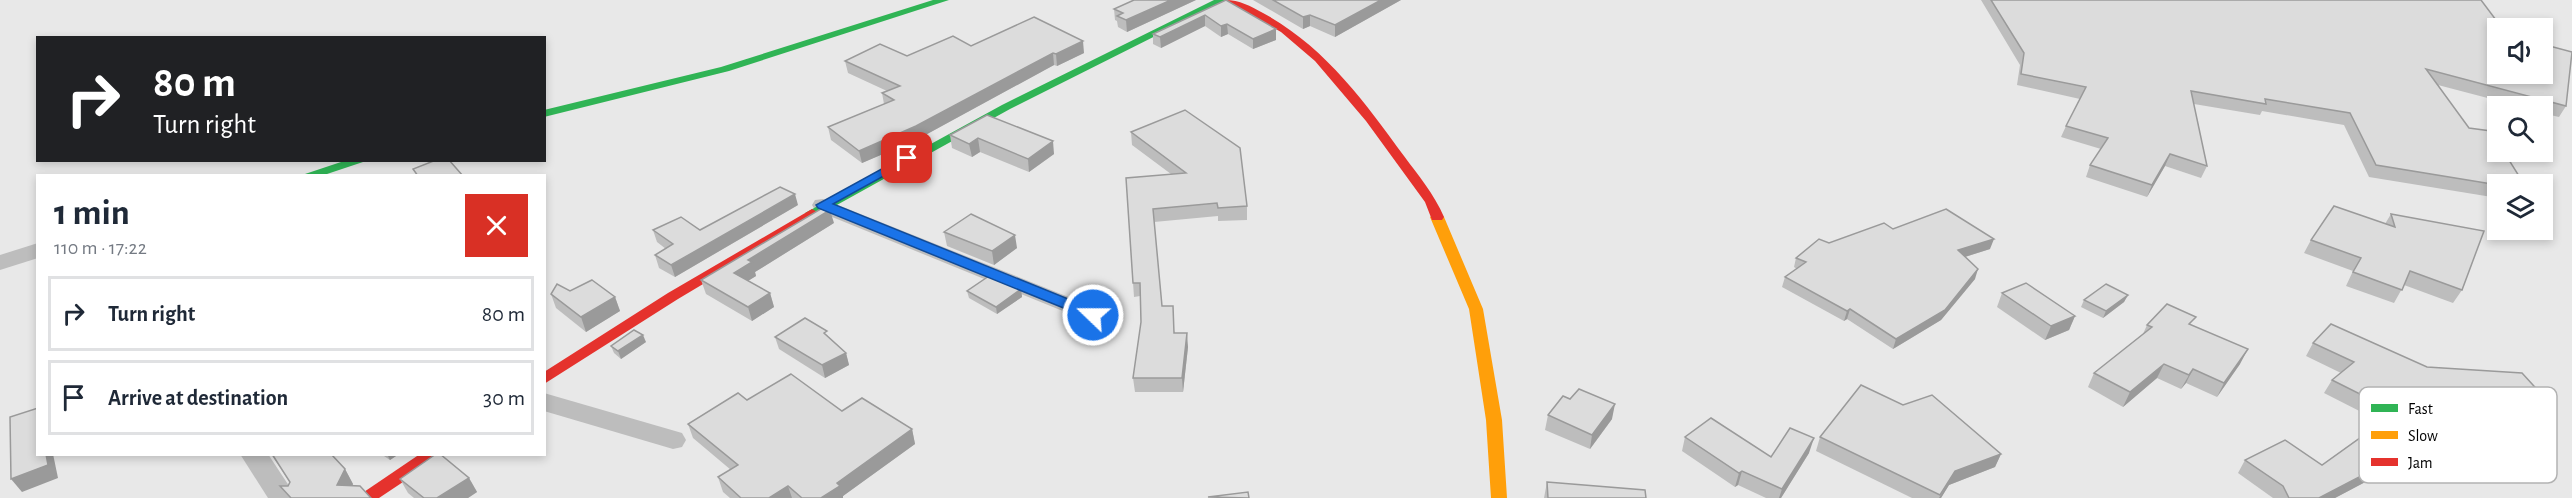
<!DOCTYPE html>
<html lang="en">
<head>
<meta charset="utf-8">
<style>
	:root { --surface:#fff; --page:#f6f6f7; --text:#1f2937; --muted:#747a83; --line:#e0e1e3 }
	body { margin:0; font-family:"Alegreya Sans",sans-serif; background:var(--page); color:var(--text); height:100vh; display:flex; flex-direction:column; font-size:22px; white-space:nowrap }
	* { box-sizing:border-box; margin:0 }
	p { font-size:20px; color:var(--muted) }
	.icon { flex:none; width:33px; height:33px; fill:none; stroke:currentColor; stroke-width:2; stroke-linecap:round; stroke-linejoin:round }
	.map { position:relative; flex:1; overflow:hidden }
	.panel { position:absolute; left:36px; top:174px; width:510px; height:282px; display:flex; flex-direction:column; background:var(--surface); border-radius:0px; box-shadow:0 3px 9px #0003 }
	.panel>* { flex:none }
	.hud { position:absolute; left:36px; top:36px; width:510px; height:126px; border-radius:0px; box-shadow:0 3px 9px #0003; background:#202124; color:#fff; overflow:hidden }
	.controls { position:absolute; left:2487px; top:18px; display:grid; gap:12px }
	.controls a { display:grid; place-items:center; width:66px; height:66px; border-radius:0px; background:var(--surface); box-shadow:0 3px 9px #0003; font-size:30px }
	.pin { position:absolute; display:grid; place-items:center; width:51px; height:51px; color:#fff; margin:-26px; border-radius:12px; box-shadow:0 3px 9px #0006 }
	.me { position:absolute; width:66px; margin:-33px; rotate:292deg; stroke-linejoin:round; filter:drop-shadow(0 0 4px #0008) }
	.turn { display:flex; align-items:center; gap:21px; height:126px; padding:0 18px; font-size:27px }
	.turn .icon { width:78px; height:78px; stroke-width:2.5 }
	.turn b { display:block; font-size:42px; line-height:51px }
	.round { display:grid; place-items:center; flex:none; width:63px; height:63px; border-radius:0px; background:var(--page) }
	.head { display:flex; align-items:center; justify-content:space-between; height:102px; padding:0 18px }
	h1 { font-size:36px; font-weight:600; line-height:45px }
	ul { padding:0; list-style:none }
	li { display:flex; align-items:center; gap:18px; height:75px; margin:0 12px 9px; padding:0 6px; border:3px solid var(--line); border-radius:0px }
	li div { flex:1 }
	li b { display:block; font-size:22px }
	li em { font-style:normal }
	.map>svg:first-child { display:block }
</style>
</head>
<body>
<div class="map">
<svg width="2572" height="498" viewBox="0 0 2572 498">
	<rect width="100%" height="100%" fill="#fff"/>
	<path fill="#e8e8e8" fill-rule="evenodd" d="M0,0H2572V498H0ZM2498,28H2542V74H2498ZM38,38H544V160H38ZM2498,106H2542V152H2498ZM38,176H544V454H38ZM2498,184H2542V230H2498Z"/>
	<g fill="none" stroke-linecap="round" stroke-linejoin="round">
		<g fill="#bdbdbd" fill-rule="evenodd">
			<polygon points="823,199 1101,310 1105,315 1101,320 1093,323 1085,320 815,210 812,205 815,200"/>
			<polygon points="38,243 38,258 0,270 0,255"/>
			<polygon points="544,393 682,433 686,440 682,447 673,449 544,411"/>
			<polygon points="240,454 268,454 297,498 268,498"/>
		</g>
		<g fill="#30b455" fill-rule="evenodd">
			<polygon points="933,0 949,0 729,71 544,117 544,110 721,67"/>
			<polygon points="1214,0 1227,0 1010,109 817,216 812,217 805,213 1002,105"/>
			<polygon points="347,160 369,160 321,176 299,176"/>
		</g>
		<polygon fill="#ff9f0a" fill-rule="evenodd" points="1437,213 1444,217 1483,309 1502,420 1507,498 1491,498 1486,420 1469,309 1430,217"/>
		<g fill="#e5322d" fill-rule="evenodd">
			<path d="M1225,0C1240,0 1250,6 1263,13C1324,46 1364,101 1404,156C1418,175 1434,194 1444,217L1442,220H1432L1425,202L1366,121L1315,61L1281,32Z"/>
			<polygon points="812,209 819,213 817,216 678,299 544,384 544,372 668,293"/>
			<polygon points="420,454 441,454 439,458 379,498 359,498 361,494"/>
		</g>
	</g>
	<g fill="#bdbdbd">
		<polygon points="1134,0 1196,0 1127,32 1118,27 1117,21 1115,20 1114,9"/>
		<polygon points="1226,0 1276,40 1253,49 1228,34 1221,37 1205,26 1161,48 1153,44 1153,34"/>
		<polygon points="1253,0 1401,0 1335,37 1310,26 1303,29"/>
		<polygon points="1981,0 2481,0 2502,28 2566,106 2559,117 2542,113 2542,106 2518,106 2438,85 2498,184 2498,198 2369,177 2344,125 2262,111 2260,115 2194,104 2207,166 2201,178 2165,166 2147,197 2086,177 2090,165 2101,149 2061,137 2066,126 2080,99 2017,85 2020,65"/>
		<polygon points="971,46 1084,53 1057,66 1054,65 918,139 862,163 831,140 828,127 884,104 882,93 887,91 848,73 845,61 907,56"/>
		<polygon points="987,115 1054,154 1029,172 980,152 972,157 952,148 950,135"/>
		<polygon points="1131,132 1247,206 1247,220 1218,221 1218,216 1154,222 1162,306 1175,333 1188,347 1183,392 1135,392 1133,378 1141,322 1140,296 1134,297 1126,178 1171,174 1132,145"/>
		<polygon points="798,205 675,277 659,268 655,255 666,249 657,242 653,230 700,230"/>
		<polygon points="2391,214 2462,290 2453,303 2404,285 2394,303 2346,286 2353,271 2304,253 2311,240 2385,224"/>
		<polygon points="834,223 755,272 756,276 748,281 770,293 774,307 752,321 706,294 701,280"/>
		<polygon points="1893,229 1990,249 1965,257 1975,279 1941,320 1893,349 1847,319 1844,321 1782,287 1785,277 1797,269 1794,267 1796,258 1829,243"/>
		<polygon points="944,232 1017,248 994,265 947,246"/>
		<polygon points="1021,289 1022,297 997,314 969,298 967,291"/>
		<polygon points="570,291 615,297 620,311 586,332 556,308 551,294"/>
		<polygon points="2002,293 2075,316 2069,330 2045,340 1997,307"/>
		<polygon points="2128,295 2124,302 2103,318 2081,307 2084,300"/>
		<polygon points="2147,325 2192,325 2240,364 2217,397 2186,383 2181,389 2157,378 2123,407 2088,387 2094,373 2143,334"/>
		<polygon points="775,337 829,337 846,353 849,365 825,378 779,349"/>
		<polygon points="646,342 621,359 614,353 611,346"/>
		<polygon points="2313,343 2427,367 2554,408 2544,421 2488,417 2478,405 2376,482 2371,479 2335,498 2273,498 2238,473 2245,460 2322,465 2381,422 2324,393 2332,380 2341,373 2306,356"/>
		<polygon points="747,400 842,411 912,429 915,444 843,496 843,498 730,498 723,492 718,477 731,470 693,438 688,424"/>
		<polygon points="1548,415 1612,419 1590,449 1545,430"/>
		<polygon points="1685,437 1771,457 1809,453 1781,498 1766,498 1738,485 1735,487 1682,451"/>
		<polygon points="1820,437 2001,454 1995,467 1949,485 1941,498 1912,498 1816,451"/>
		<polygon points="271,454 345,469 353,484 353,485 371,498 288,498 280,486 288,486 290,483"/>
		<polygon points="381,454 399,454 390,460"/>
		<polygon points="469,478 477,492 468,498 414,498 408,493 400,479"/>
		<polygon points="1547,482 1646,498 1544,498"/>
	</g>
	<g fill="#9a9a9a">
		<polygon points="1171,0 1196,0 1127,32 1126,20"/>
		<polygon points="1381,0 1401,0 1335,37 1335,25"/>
		<polygon points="1205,15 1205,26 1161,48 1160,37"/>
		<polygon points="1310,15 1310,26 1303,29 1303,17"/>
		<polygon points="1227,24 1228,34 1221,37 1221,26"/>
		<polygon points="1276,29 1276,40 1253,49 1253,39"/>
		<polygon points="1083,41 1084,53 1057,66 1056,54"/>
		<polygon points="1053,53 1054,65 918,139 862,163 859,151"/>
		<polygon points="978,138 980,152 972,157 969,144"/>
		<polygon points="1053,141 1054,154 1029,172 1028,159"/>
		<polygon points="2170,154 2165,166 2147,197 2152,185"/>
		<polygon points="795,194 798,205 675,277 671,265"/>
		<polygon points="830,210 834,223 755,272 756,276 738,287 734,273 748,260"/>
		<polygon points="1015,235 1017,248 994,265 992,251"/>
		<polygon points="1994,239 1990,249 1955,260 1958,250"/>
		<polygon points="1978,269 1975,279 1941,320 1893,349 1896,339"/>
		<polygon points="1021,289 1022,297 997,314 996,307"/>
		<polygon points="770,293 774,307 752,321 748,307"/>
		<polygon points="2128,295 2124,302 2103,318 2106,311"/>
		<polygon points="615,297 620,311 586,332 581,317"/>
		<polygon points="1850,309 1847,319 1844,321 1847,311"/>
		<polygon points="2075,316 2069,330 2045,340 2051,326"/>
		<polygon points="1187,333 1188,347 1183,392 1182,378"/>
		<polygon points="643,335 646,342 621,359 618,351"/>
		<polygon points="2248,349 2240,364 2217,397 2224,383"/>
		<polygon points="846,353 849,365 825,378 822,365"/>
		<polygon points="2164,364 2157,378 2123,407 2130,392"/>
		<polygon points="2193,369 2186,383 2181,389 2189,375"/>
		<polygon points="2487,392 2478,405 2376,482 2385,468"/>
		<polygon points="1615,404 1612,419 1590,449 1592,435"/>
		<polygon points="912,429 915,444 843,496 843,498 821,498 837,483"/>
		<polygon points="1814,438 1809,453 1781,498 1779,498 1782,489"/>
		<polygon points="46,454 53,454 58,478 22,492 11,479"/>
		<polygon points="387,454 399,454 390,460"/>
		<polygon points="2001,454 1995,467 1949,485 1941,498 1939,498 1955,471"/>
		<polygon points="2380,466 2371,479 2335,498 2319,498"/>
		<polygon points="345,469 353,484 346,498 337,485"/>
		<polygon points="1742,471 1738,485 1735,487 1739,473"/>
		<polygon points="469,478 477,492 468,498 437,498"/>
		<polygon points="788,486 792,498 769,498"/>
	</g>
	<g fill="#dcdcdc" stroke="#9a9a9a" stroke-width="1.5">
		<polygon points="1134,0 1171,0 1126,20 1117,16 1123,13 1114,9"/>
		<polygon points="1226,0 1276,29 1253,39 1227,24 1221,26 1205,15 1160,37 1153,34"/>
		<polygon points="1273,0 1381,0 1335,25 1310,15 1303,17"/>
		<polygon points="1991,0 2481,0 2502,28 2498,28 2498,74 2542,74 2542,44 2572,52 2566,106 2426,69 2469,128 2491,131 2498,142 2498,152 2504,152 2524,184 2498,185 2376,165 2350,113 2265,99 2266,104 2191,91 2207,166 2170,154 2152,185 2090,165 2108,138 2066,126 2086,87 2021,74 2024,53"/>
		<polygon points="1034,17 1083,41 1056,54 1053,53 916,126 859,151 828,127 894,100 882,93 900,86 845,61 880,44 907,56 953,36 971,46"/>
		<polygon points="1185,110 1240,148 1247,206 1218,208 1217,203 1153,209 1162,306 1173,306 1174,333 1187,333 1182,378 1133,378 1141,322 1140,283 1133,283 1126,178 1186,173 1131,132"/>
		<polygon points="987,115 1053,141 1028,159 978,138 969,144 950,135"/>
		<polygon points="436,160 449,160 463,176 418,176 413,169"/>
		<polygon points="780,187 795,194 671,265 655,255 673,244 653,230 681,217 700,230"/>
		<polygon points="2334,206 2395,227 2391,214 2484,231 2462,290 2410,271 2402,290 2353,272 2361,258 2311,240"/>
		<polygon points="824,207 830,210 748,260 752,262 734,273 770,293 748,307 701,280"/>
		<polygon points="1946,209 1994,239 1958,250 1978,269 1945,310 1896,339 1850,309 1847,311 1785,277 1806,262 1796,258 1819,239 1829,243 1884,223 1893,229"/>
		<polygon points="971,214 1015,235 992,251 944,232"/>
		<polygon points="989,276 1021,289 996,307 967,291"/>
		<polygon points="592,280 615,297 581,317 551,294 557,284 570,291"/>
		<polygon points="2026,283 2075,316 2051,326 2002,293"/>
		<polygon points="2106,284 2128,295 2106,311 2084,300"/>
		<polygon points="2167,304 2196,317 2189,324 2248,349 2224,383 2193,369 2189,375 2164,364 2130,392 2094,373 2152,327 2147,325"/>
		<polygon points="805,318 827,331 824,333 846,353 822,365 775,337"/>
		<polygon points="2331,324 2427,367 2522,373 2554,408 2497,404 2487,392 2385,468 2380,466 2319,498 2289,498 2283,486 2245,460 2285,440 2322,465 2396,412 2332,380 2354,362 2313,343"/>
		<polygon points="634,330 643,335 618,351 611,346"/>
		<polygon points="791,374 842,411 862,398 912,429 837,483 840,486 821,498 802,498 788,486 769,498 741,498 718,477 738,465 688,424 738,393 747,400"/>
		<polygon points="1861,385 1903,405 1932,395 2001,454 1955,471 1940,495 1820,437"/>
		<polygon points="1579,389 1615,404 1592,435 1548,415 1563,396 1570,399"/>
		<polygon points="38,408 38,454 46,454 48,465 11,479 10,417"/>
		<polygon points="1711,418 1771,457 1790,428 1814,438 1782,489 1742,471 1739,473 1685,437"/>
		<polygon points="272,454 331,454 345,469 337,485 360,486 371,498 291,498 280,486 288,486 290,482"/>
		<polygon points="436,454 440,454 469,478 437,498 424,498 400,479"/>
		<polygon points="1547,482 1645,490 1646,498 1548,498"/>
		<polygon points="1248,492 1249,498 1208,497"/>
	</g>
	<polygon fill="#1a73e8" stroke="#114b97" stroke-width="1.5" points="907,155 911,156 913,158 911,161 833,204 1098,311 1100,315 1098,318 1088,318 818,208 816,205"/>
	<rect x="2359" y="387" width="198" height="96" rx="9" fill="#fff" stroke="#b2b2b2" stroke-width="1.5"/>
	<rect x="2371" y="404" width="27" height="8" fill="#30b455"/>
	<rect x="2371" y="431" width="27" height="8" fill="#ff9f0a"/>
	<rect x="2371" y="458" width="27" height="8" fill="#e5322d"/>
	<g font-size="16" fill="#000">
		<text x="2408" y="414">Fast</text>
		<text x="2408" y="441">Slow</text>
		<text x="2408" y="468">Jam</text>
	</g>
</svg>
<div class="controls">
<a><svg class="icon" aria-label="sound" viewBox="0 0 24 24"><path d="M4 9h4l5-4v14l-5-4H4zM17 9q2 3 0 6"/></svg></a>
<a><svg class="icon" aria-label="search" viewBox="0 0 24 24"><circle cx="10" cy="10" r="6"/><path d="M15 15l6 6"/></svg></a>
<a><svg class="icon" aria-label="layers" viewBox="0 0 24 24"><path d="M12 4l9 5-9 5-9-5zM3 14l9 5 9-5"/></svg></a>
</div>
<div class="pin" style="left:907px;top:158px;background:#d93025"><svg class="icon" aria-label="arrive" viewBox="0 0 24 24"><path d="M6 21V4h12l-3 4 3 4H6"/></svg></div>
<svg class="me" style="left:1093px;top:315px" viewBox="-20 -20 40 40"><circle r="17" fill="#1a73e8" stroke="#fff" stroke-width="3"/><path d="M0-11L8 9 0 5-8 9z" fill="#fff"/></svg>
<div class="hud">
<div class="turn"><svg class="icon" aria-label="right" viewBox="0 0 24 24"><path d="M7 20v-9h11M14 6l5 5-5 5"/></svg><div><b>80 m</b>Turn right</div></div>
</div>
<section class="panel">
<div class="head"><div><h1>1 min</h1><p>110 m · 17:22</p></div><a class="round" style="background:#d93025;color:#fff"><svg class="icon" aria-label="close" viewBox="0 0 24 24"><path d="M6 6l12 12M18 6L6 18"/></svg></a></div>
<ul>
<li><svg class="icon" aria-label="right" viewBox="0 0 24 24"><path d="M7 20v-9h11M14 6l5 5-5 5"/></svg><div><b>Turn right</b></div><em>80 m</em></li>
<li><svg class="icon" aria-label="arrive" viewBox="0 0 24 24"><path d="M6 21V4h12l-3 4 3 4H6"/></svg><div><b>Arrive at destination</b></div><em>30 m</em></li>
</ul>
</section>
</div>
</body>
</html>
